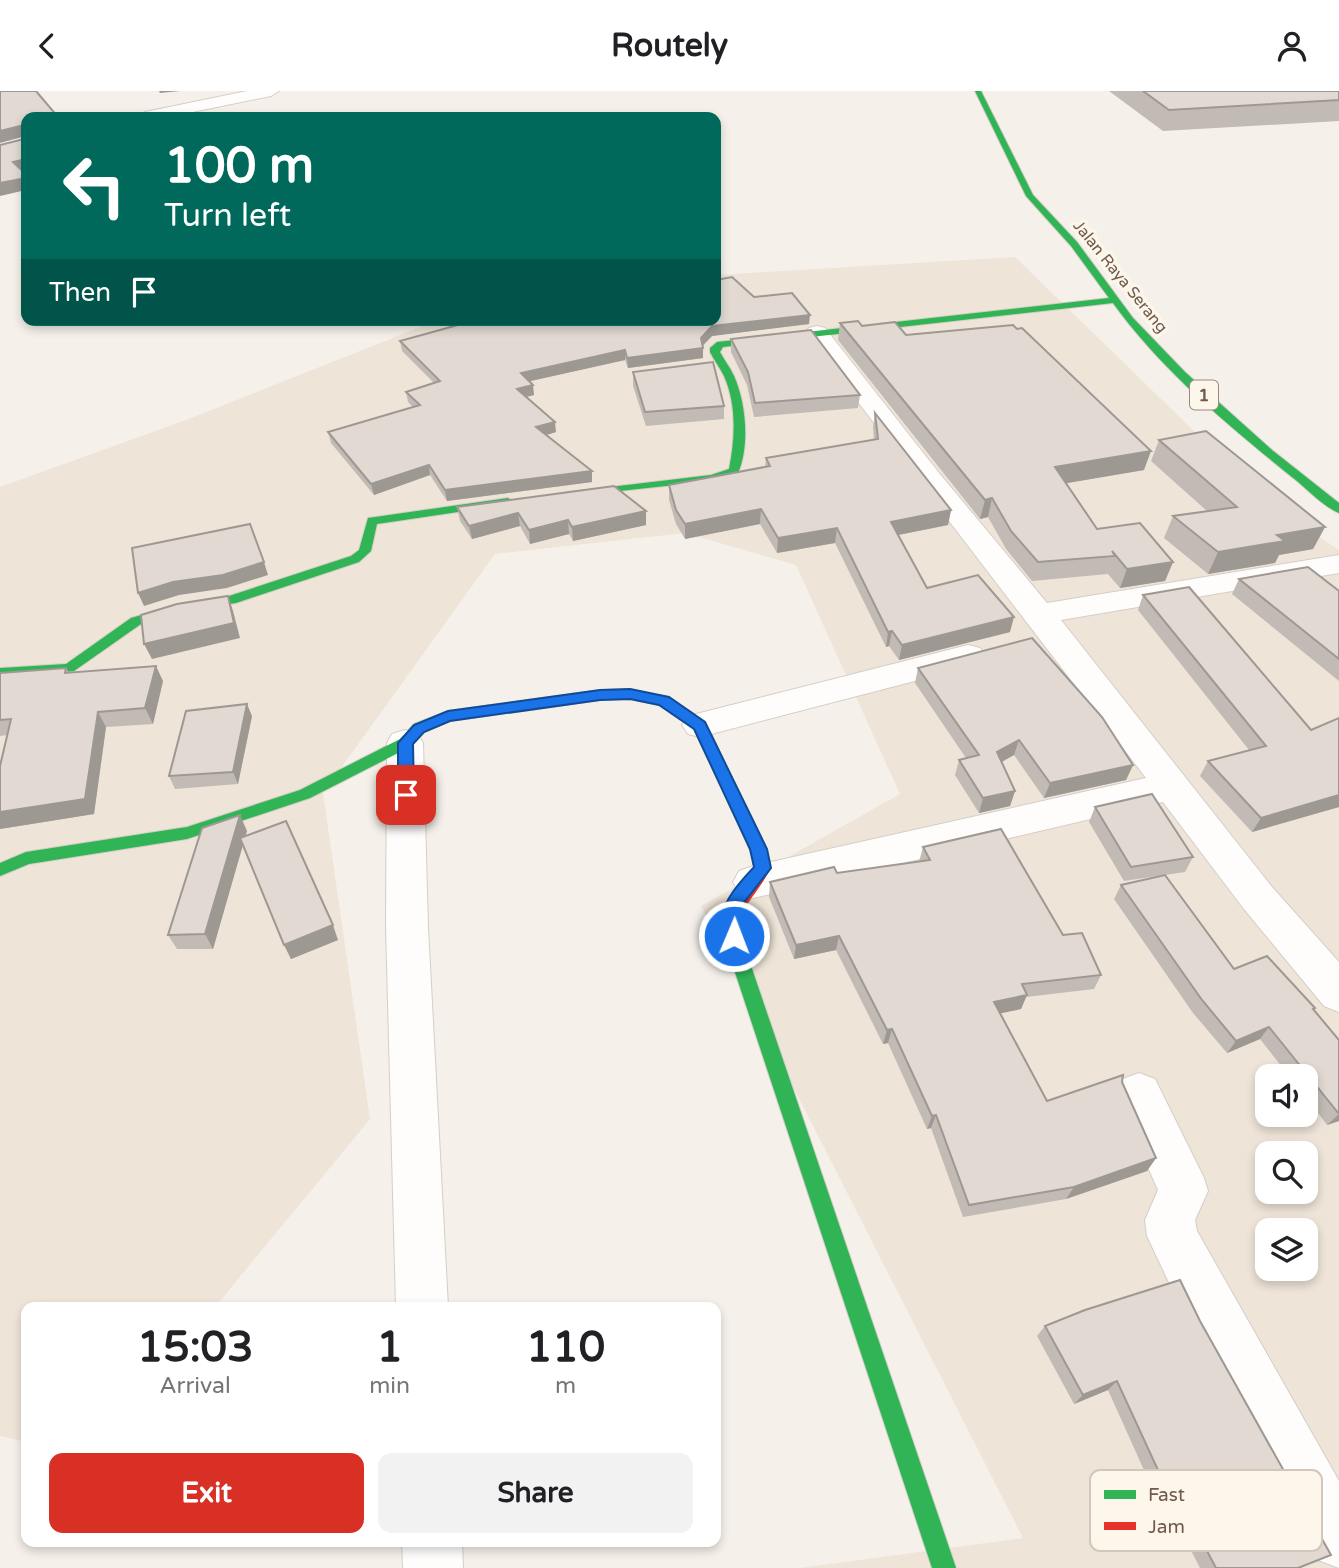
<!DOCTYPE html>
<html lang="en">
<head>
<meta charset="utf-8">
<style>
	:root { --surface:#fff; --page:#f2f2f2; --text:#202124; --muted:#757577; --accent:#d93025 }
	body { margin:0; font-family:"Varela Round",sans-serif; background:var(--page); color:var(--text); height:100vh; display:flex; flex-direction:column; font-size:26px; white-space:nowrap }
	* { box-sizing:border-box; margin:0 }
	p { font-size:23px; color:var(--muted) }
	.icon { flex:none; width:38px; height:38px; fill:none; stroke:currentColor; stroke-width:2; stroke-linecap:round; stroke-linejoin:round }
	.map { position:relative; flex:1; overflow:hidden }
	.panel { position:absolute; left:21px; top:1211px; width:700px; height:245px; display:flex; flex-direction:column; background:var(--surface); border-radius:14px; box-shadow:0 4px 10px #0003 }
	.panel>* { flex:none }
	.banner { position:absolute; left:21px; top:21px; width:700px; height:214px; border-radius:14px; box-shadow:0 4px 10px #0003; background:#00695c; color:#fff; overflow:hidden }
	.tools { position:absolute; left:1255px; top:973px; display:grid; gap:14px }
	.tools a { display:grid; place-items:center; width:63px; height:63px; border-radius:14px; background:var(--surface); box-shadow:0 4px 10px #0003; font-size:35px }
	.pin { position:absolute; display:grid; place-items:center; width:60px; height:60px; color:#fff; margin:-30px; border-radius:14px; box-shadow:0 4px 10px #0006 }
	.me { position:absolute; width:77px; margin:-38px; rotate:1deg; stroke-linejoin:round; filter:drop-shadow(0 0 5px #0008) }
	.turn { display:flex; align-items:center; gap:24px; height:147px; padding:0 28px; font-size:32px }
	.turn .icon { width:91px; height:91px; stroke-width:2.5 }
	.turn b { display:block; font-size:49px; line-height:60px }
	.then { display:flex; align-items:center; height:66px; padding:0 28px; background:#0003; gap:14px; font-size:26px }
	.eta { display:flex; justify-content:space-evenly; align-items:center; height:119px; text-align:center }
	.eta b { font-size:42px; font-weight:700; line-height:49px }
	.button { display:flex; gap:14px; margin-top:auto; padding:14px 28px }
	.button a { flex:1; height:80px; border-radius:14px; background:var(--accent); color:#fff; font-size:28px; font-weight:700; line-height:80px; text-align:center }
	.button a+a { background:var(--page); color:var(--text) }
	header { display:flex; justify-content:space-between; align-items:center; height:91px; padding:0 28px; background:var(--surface); font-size:32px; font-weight:700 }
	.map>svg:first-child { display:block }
</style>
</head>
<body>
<header><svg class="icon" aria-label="back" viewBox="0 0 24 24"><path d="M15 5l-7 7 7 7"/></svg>Routely<svg class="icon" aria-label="person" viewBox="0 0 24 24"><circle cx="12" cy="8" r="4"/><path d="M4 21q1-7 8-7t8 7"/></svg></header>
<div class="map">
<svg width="1339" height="1477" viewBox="0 0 1339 1477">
	<rect width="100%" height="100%" fill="#f5f1ea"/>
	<path fill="#eee4d8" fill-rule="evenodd" d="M1015,166L1268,412L1339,459V1477H800L1023,1447L701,815L900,703L796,474L685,442L495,463L323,702L370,1028L215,1216H26V1351L0,1345V396L186,329L438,229H716V184ZM1267,985H1306V1024H1267ZM1267,1062H1306V1101H1267ZM1267,1139H1306V1178H1267Z"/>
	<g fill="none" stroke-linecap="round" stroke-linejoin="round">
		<defs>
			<g id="street">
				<polygon points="247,0 279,0 271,5 168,26 137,26 145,21"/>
				<polygon points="817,235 825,237 939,382 1047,512 1339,464 1339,482 1061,529 1272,796 1339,871 1339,921 1324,915 1244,818 1163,711 753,807 739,802 733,791 739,780 753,775 1146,687 809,247 805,242 809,237"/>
				<polygon points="968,554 980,557 985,565 980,573 700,646 688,643 682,634 688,625 700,622"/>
				<polygon points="405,639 418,643 423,652 428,836 448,1216 396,1216 386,836 387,652 392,643"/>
				<polygon points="1139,982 1155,988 1204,1087 1208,1100 1195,1129 1197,1140 1339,1390 1339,1477 1318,1469 1191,1238 1147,1145 1145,1129 1158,1099 1116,1003 1123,988"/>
				<polygon points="402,1451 462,1451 463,1477 403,1477"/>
			</g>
			<g id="fast">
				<path d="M975,0H981L1033,104L1077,151L1133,227L1185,281L1272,359L1339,412V422C1324,416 1309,400 1297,390C1231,337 1162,280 1113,212L723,256L720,261C724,269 730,276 734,285C746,312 750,355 738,382L712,390L564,406V402L568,401L711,384L729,378C735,348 737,314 724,285C720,277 714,269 710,261V257L717,251L1109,207L1071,155L1026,105Z"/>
				<polygon points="508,407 514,411 512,413 377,433 371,460 359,471 236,512 180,521 141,533 74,580 0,587 0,577 66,573 131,527 179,513 229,505 351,465 359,459 368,427"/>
				<polygon points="630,598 669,607 705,630 722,666 720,670 710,670 694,637 660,614 630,608 600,609 450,630 424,641 410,656 310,707 187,748 29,773 0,785 0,772 26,761 187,736 300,699 400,648 414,633 448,620 600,599"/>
				<polygon points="741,865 747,867 750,872 956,1477 932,1477 732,872 735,867"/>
			</g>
			<path id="jam" d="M715,661L722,666L766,759L771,777C746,823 731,812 750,872L747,877L741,879L735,877L732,872C719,826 726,812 755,776L750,759L708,666Z"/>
		</defs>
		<use href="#street" stroke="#d4cec8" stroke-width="2"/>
		<use href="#fast" stroke="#d3cdc5" stroke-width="2"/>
		<use href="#jam" stroke="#d3cdc5" stroke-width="2"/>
		<use href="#street" fill="#fefdfc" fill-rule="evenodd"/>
		<use href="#fast" fill="#30b455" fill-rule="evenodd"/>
		<use href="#jam" fill="#e5322d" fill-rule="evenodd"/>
	</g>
	<g fill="#c2bbb5">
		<polygon points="1109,0 1339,0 1339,30 1163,40"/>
		<polygon points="754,206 809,233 712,245 703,255 703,267 628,277 625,269 529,290 534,304 527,306 556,341 546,344 592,391 447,410 430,384 374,404 331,352 328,341 413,316 408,311 406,301 434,292 402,260 400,250"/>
		<polygon points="840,232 906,244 1144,379 1066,392 1097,438 1173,471 1165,490 1120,497 1108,483 1032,490 1006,458 988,426 980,428 838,249"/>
		<polygon points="731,248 860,304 858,317 754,326 747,294 731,261"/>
		<polygon points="633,281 724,315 724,328 646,335 633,295"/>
		<polygon points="875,322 951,419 948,434 898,444 927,497 1010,541 899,569 889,555 886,556 835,452 777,462 760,433 685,448 676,433 669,409 669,394 765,376 766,367 874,349 873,336"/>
		<polygon points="1159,349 1325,436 1313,458 1279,464 1275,472 1208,483 1164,447 1173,425 1207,420 1151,370"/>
		<polygon points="457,416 646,420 646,434 573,450 569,443 530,453 520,435 472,448 460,430"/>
		<polygon points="1239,488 1339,500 1339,590 1232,503"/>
		<polygon points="1143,504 1311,639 1339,627 1339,716 1252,741 1200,685 1208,670 1249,659 1138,519"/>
		<polygon points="66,577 69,582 163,590 153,633 106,636 94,723 0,738 0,675 7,644 0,645 0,582"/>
		<polygon points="918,577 1133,674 1126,689 1044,707 1014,664 1002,671 1015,700 1010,715 979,722 955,684 959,669 966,667 915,592"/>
		<polygon points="252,625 238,693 175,698 169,685"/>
		<polygon points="1095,716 1193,766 1185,781 1165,784 1234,878 1315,917 1314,919 1339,949 1339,1030 1327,1034 1306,1006 1306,985 1289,985 1260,948 1227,962 1193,922 1114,808 1121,794 1164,784 1124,790 1089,731"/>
		<polygon points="247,740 245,745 338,849 291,868 243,753 213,858 177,858 168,844"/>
		<polygon points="923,756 1063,844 1101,884 1094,898 1026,906 1021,918 1000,922 1047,1010 1122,991 1156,1067 1147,1080 1066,1108 963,1126 931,1037 927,1038 888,952 883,953 836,859 794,868 769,806 770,791 919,771"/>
		<polygon points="1085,1219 1298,1477 1200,1477 1158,1395 1152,1397 1108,1299 1074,1313 1037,1245 1045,1235"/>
	</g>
	<g fill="#9e9893">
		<polygon points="159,0 180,0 160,2"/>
		<polygon points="24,34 26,45 0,52 0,40"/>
		<polygon points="26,68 26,80 17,82 13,71"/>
		<polygon points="26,87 26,99 0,105 0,92"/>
		<polygon points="810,224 809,233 712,245 700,257 701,247 712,235"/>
		<polygon points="703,257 703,267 628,277 627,267"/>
		<polygon points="625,259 625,269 522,292 521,282"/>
		<polygon points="533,294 534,304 518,308 517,298"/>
		<polygon points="555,331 556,341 537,347 536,336"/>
		<polygon points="1151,360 1144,379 1050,395 1055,376"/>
		<polygon points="429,374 430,384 374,404 371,393"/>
		<polygon points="592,380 592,391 447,410 445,399"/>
		<polygon points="992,407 988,426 980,428 985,409"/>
		<polygon points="761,418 760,433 685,448 685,433"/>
		<polygon points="951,419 948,434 888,446 891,431"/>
		<polygon points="646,420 646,434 573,450 572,436"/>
		<polygon points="518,422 520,435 472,448 469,435"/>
		<polygon points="568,429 569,443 530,453 529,439"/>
		<polygon points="1325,436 1313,458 1279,464 1275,472 1208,483 1218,461 1277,444"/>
		<polygon points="837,437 835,452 777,462 778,447"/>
		<polygon points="264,471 268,484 227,497 179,504 144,515 138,502 173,491"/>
		<polygon points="1173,471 1165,490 1120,497 1127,478"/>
		<polygon points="228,505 233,520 240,547 152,568 144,553"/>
		<polygon points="1014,526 1010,541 899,569 902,554"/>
		<polygon points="892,540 889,555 886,556 888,541"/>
		<polygon points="156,575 163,590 153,633 145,617"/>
		<polygon points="247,613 252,625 238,693 233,681"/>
		<polygon points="98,621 106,636 94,723 0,738 0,721"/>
		<polygon points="1019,649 1014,664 992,676 997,661"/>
		<polygon points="1133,674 1126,689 1044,707 1050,692"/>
		<polygon points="1015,700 1010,715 979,722 983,707"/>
		<polygon points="1339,704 1339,716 1252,741 1261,727"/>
		<polygon points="240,724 247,740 213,858 205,843"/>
		<polygon points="333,834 338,849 291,868 284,854"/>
		<polygon points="839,845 836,859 794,868 796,854"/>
		<polygon points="1027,904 1021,918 988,925 994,911"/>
		<polygon points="1269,936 1260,948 1227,962 1236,950"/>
		<polygon points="892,938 888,952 883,953 887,939"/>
		<polygon points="1339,1023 1339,1030 1327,1034"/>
		<polygon points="936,1024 931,1037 927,1038 932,1025"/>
		<polygon points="1156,1067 1147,1080 1066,1108 1074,1096"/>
		<polygon points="1117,1290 1108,1299 1074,1313 1083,1304"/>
		<polygon points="1169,1388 1158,1395 1152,1397 1163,1390"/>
	</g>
	<g fill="#e1d9d2" stroke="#9e9893" stroke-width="2">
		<polygon points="0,0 36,0 58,26 26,26 26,68 13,71 26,83 26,87 0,92 0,54 24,48 24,34 0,40"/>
		<polygon points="1143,0 1339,0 1339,9 1169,19"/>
		<polygon points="732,186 754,206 792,202 810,224 712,235 701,247 703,257 627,267 625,259 521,282 533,294 517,298 555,331 536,336 592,380 445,399 429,374 371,393 328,341 420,314 406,301 440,290 400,250 476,229 716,229 716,189"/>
		<polygon points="858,230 862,235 895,231 906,244 1013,234 1017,238 1022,237 1151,360 1055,376 1097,438 1140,432 1173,471 1127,478 1112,460 1115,465 1038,471 1011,440 992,407 985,409 840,232"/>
		<polygon points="811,239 860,304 755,312 748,281 731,248"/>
		<polygon points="713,271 724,315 645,321 633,281"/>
		<polygon points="875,322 951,419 891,431 927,497 978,484 1014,526 902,554 892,540 888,541 837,437 778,447 761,418 685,433 676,419 669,394 770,375 766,367 878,348"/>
		<polygon points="1206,340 1325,436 1277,444 1285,450 1218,461 1173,425 1237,416 1159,349"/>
		<polygon points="614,395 646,420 572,436 568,429 529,439 518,422 469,435 457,416"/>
		<polygon points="250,433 264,471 223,484 173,491 138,502 132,457"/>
		<polygon points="1308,476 1339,500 1339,568 1239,488"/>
		<polygon points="1189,496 1311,639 1339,627 1339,704 1261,727 1208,670 1266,655 1143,504"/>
		<polygon points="228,505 234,532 144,553 141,524 177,513"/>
		<polygon points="1032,547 1102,626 1133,674 1050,692 1019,649 997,661 1015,700 983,707 959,669 979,664 918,577"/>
		<polygon points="156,575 145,617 98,621 85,708 0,721 0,675 11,628 0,629 0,582 66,577 65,582"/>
		<polygon points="247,613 233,681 169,685 186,620"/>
		<polygon points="1152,703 1193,766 1131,776 1095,716"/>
		<polygon points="240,724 205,843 168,844 202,737"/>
		<polygon points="286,730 333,834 284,854 240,747"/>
		<polygon points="1001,738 1063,844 1082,842 1101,884 1022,893 1027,904 994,911 1047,1010 1123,984 1122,991 1156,1067 1074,1096 969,1114 936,1024 932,1025 892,938 887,939 839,845 796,854 770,791 834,776 837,782 930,769 923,756"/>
		<polygon points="1165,784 1234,878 1267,865 1315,917 1313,918 1339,949 1339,1023 1269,936 1236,950 1202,909 1121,794"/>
		<polygon points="1180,1189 1200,1230 1331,1464 1298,1477 1216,1477 1169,1388 1163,1390 1117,1290 1083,1304 1045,1235 1085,1219"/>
	</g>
	<path fill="#1a73e8" stroke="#114b97" stroke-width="2" d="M630,598L669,606L705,631L767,758L771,777L739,818L743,845L740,850H728C713,819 734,797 754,776L750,758L694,638L659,614L630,608L600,609L450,630L424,641L413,653L414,704L406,710L398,704V652L414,634L448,620L600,599Z"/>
	<g text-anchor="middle" stroke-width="7" stroke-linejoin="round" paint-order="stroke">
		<g font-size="16" fill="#705a4d" stroke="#fdf6eb">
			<text transform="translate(1121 185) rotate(51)" y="6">Jalan Raya Serang</text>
		</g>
		<rect fill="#fdf6eb" stroke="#9a897c" stroke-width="2" x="1190" y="289.5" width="28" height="29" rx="5"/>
		<g font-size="18" font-weight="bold" fill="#705a4d">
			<text x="1204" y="310">1</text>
		</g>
	</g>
	<rect x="1090" y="1379" width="232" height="81" rx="10" fill="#fdf6eb" stroke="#d3c7bc" stroke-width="2"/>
	<rect x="1104" y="1399" width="32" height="9" fill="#30b455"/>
	<rect x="1104" y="1431" width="32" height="8" fill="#e5322d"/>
	<g font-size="19" fill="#705a4d">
		<text x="1148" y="1410">Fast</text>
		<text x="1148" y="1442">Jam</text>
	</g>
</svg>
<div class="tools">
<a><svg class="icon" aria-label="sound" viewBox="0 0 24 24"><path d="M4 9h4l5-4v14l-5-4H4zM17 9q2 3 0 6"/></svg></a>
<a><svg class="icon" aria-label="search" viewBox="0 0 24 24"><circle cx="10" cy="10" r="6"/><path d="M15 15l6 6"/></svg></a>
<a><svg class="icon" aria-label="layers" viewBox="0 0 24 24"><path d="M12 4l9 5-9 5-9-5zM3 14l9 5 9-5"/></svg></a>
</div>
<div class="pin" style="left:406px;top:704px;background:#d93025"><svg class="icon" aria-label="arrive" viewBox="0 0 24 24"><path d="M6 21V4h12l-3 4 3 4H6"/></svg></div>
<svg class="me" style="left:734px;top:845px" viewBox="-20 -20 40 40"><circle r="17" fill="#1a73e8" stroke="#fff" stroke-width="3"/><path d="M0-11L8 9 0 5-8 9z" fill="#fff"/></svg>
<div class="banner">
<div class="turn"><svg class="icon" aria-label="left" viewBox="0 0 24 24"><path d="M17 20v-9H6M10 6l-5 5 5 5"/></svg><div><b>100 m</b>Turn left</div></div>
<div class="then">Then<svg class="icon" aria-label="arrive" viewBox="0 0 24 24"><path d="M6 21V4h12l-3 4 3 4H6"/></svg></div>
</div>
<section class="panel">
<div class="eta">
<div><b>15:03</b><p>Arrival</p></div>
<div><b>1</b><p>min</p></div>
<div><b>110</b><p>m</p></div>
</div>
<div class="button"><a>Exit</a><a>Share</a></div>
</section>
</div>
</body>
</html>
